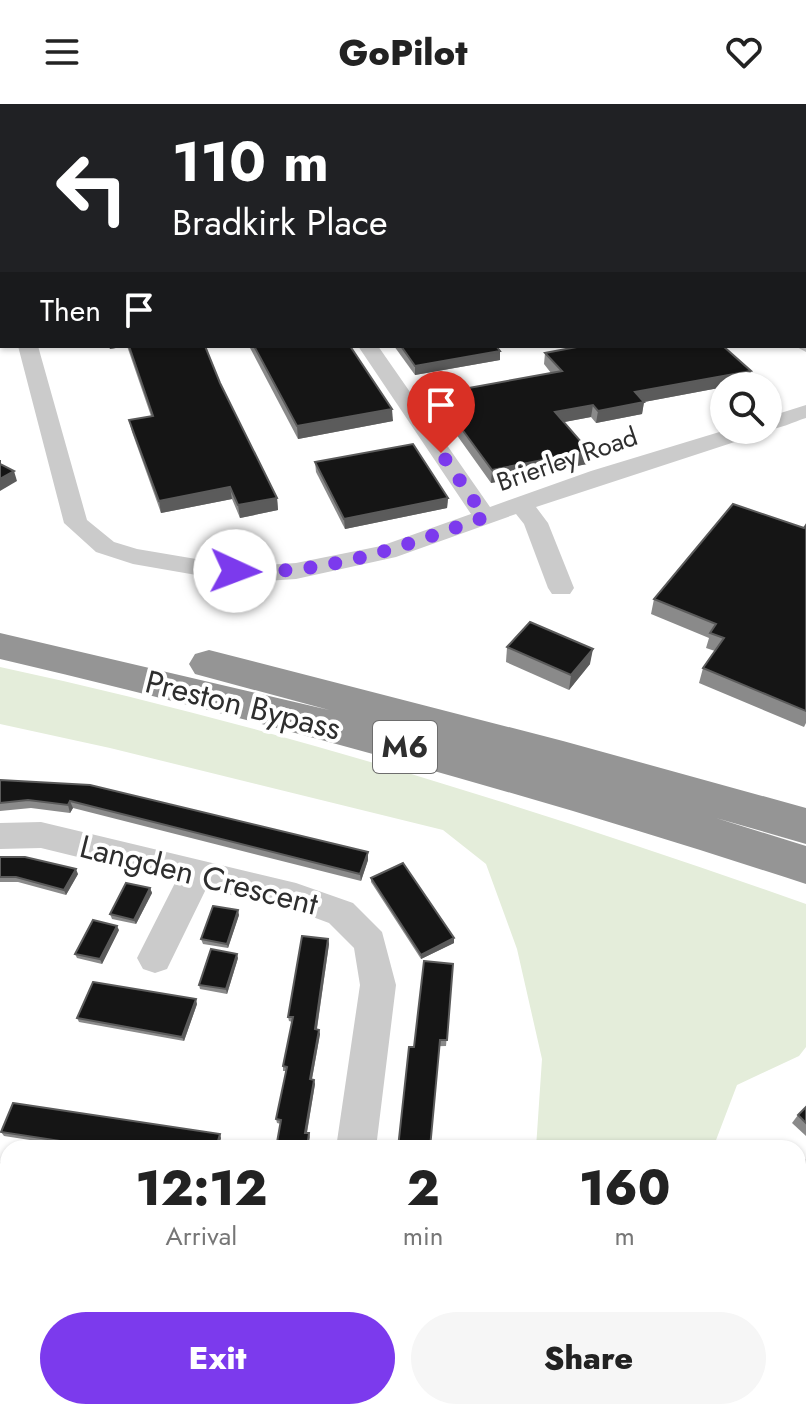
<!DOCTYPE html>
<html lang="en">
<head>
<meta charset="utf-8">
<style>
	:root { --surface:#fff; --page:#f6f6f6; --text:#222; --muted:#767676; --accent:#7c3aed }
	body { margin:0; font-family:Jost,sans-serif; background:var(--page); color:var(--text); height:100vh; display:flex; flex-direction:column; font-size:30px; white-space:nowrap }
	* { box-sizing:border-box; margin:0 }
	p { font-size:26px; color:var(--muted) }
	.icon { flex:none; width:44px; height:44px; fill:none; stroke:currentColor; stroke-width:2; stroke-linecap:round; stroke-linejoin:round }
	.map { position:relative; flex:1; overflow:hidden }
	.sheet { position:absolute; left:0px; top:1036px; width:806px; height:280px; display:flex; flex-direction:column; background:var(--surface); border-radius:24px 24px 0 0; box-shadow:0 2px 6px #0004 }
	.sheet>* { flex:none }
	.banner { position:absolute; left:0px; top:0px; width:806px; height:244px; box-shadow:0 2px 6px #0004; background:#202124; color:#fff; overflow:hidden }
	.tools { position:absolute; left:710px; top:268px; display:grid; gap:16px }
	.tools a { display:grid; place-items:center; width:72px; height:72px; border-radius:50%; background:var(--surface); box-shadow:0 2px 6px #0004; font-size:40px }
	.pin { position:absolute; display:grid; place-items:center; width:68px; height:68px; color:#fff; margin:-82px -34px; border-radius:50% 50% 50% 0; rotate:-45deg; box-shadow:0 0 8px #0007 }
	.pin .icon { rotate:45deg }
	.me { position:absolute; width:88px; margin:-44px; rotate:92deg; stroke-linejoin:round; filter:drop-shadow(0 0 6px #0008) }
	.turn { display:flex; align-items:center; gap:28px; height:168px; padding:0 40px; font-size:36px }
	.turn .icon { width:104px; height:104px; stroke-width:2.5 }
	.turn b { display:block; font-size:56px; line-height:68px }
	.then { display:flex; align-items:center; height:76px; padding:0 40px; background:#0003; gap:16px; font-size:30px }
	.eta { display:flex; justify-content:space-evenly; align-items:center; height:136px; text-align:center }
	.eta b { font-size:48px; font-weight:800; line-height:56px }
	.primary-button { display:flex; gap:16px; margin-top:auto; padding:16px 40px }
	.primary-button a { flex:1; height:92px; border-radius:48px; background:var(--accent); color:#fff; font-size:32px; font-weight:800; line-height:92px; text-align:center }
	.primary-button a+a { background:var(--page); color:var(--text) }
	header { display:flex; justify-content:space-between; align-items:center; height:104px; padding:0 40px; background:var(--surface); font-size:36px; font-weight:800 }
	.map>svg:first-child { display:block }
</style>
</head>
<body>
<header><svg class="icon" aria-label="menu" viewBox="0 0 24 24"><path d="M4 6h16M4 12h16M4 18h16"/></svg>GoPilot<svg class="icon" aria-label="heart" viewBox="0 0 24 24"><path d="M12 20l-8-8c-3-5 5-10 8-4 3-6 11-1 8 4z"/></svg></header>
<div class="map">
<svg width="806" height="1316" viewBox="0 0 806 1316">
	<rect width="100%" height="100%" fill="#fff"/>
	<g fill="#e4edda">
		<path d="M0,563C274,622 542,707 806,800V943L799,952L737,981L713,1044H536L542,955L517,845L486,760L443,726L110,644L0,620Z"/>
		<polygon points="519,1308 614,1308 611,1316 519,1316"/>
	</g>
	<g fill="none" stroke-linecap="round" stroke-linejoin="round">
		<g fill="#cbcbcb" fill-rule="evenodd">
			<polygon points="417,0 431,0 432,2 418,2"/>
			<rect x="804" y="171" width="2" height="10"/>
			<polygon points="804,235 806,236 806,248 795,242 804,242"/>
			<polygon points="18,242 38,242 87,416 114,438 137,445 202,456 266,461 296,459 381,442 471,410 358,242 378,242 490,403 591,367 726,326 759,326 756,331 536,403 548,419 574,484 570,490 552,490 548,484 524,420 516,410 396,453 296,475 266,477 202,472 133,460 96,448 64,419"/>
			<path d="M806,301V314C793,318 780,325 766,326L768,313Z"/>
			<polygon points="41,718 296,779 353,799 382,828 396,881 376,1044 336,1044 360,881 354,844 329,819 294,806 206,785 167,865 155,869 143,865 137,854 176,777 41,744 0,745 0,719"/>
			<polygon points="798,1052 806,1055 806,1095 798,1092"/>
			<polygon points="0,1058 8,1060 8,1100 0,1098"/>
			<polygon points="295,1308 341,1308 339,1316 293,1316"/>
			<polygon points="635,1308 682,1308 679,1316 632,1316"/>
		</g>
		<path fill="#959595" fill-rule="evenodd" d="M0,529L329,606L195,570L189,560L195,550L209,546L563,637L806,704V740L716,714L806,742V780C540,693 272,619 0,555Z"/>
	</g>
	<g fill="#8a8a8a">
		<polygon points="82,0 230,0 230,2 83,2"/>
		<polygon points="446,0 742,0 731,2 446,2"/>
		<polygon points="804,22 806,22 806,101 804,99"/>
		<polygon points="804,126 806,128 806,149 804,149"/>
		<polygon points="109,242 205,242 220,279 277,394 278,406 240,414 232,395 161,409 132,328 129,316 151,312 127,242 110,245"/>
		<polygon points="249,242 350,242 393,317 298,335"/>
		<polygon points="394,242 496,242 500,247 500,256 415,271"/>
		<polygon points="545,249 748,279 724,282 724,283 644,298 642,310 596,319 591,313 564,318 589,347 587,360 491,379 436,302 436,290 551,269 544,260"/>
		<polygon points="315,358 448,394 447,404 345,425 316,368"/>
		<polygon points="806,421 806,619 804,623 699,579 703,564 715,547 706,544 709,534 651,510 654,495 804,424"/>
		<polygon points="507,543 590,560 569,586 506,558"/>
		<polygon points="0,676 368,756 361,777 73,704 70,709 31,704 0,707"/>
		<polygon points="0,753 78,770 66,791 18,778 0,778"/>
		<polygon points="371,774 454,834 454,839 421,855 371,778"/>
		<polygon points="150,784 152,789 136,820 112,815 110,810"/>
		<polygon points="239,811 228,844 203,840 201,835"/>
		<polygon points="119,826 102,860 77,854 75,850"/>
		<polygon points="328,835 329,840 317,925 320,930 312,975 315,980 307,1029 309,1029 310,1033 308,1044 276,1044 281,1020 277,1019 276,1015 286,967 283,967 283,962 292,918 289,917 288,913"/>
		<polygon points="238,854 227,890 200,885 199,881"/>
		<polygon points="453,860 446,942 414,943"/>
		<polygon points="197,900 184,937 79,918 77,914"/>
		<polygon points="806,1003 806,1032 792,1019 798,1011"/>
		<polygon points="1,1028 221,1034 218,1044 82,1044 4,1032"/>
		<polygon points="798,1093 805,1131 799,1138 798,1137"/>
		<polygon points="798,1157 806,1163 806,1201 798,1195"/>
		<polygon points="798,1251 806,1257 806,1298 798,1292"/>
	</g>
	<g fill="#5b5b5b">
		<rect x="351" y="0" width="23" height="2"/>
		<polygon points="676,0 742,0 731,2 665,2"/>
		<polygon points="109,242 127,242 110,245"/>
		<polygon points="500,247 500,256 415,271 415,262"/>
		<polygon points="751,267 748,279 724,282 724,283 644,298 642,310 596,319 598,307 635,288"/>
		<polygon points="593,301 591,313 554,320 555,308"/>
		<polygon points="392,305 393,317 298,335 297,322"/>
		<polygon points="589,347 587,360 491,379 492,366"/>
		<polygon points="14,367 17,377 0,387 0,375"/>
		<polygon points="230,383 232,395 161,409 159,397"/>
		<polygon points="277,394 278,406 240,414 238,401"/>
		<polygon points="448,394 447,404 345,425 344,415"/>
		<polygon points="593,545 590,560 569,586 571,571"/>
		<polygon points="70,697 73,704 70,709 68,701"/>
		<polygon points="368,748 368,756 361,777 360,770"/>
		<polygon points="76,765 78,770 66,791 64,786"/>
		<polygon points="150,784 152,789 136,820 134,816"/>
		<polygon points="238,806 239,811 228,844 227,840"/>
		<polygon points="117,822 119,826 102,860 100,855"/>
		<polygon points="454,834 454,839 421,855 421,851"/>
		<polygon points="328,835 329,840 316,930 315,925"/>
		<polygon points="237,850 238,854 227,890 226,885"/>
		<polygon points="196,895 197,900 184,937 182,933"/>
		<polygon points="319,926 320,930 311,980 310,975"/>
		<polygon points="314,976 315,980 306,1033 305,1029"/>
		<polygon points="220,1030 221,1034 218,1044 216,1044"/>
		<polygon points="258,1308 261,1308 260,1316 257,1316"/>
	</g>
	<g fill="#151515" stroke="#5b5b5b" stroke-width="2">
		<polygon points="457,0 676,0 665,2 460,2"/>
		<polygon points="804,22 806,22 806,83 804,81"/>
		<rect x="0" y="113" width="2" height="29"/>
		<polygon points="804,179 806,180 806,217 804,217"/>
		<polygon points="129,242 205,242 220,279 277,394 238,401 230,383 159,397 129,316 153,312"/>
		<polygon points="254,242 350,242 392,305 297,322"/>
		<polygon points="401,242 496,242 500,247 415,262"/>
		<polygon points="582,242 723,242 751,267 635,288 644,298 598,307 593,301 555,308 589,347 492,366 436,290 562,267 545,249"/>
		<polygon points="413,340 448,394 344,415 315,358"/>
		<polygon points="0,356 0,360 14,367 0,375"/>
		<polygon points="733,400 804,424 806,421 806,607 703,564 724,534 710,529 716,520 654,495"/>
		<polygon points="530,518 593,545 571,571 507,543"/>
		<polygon points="0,676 90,681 368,748 360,770 70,697 68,701 28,696 0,699"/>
		<polygon points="0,753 25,753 76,765 64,786 16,773 0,773"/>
		<polygon points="403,759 454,834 421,851 371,774"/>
		<polygon points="126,779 150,784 134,816 110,810"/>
		<polygon points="213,802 238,806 227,840 201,835"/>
		<polygon points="93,816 117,822 100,855 75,850"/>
		<polygon points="302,832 328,835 315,925 319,926 310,975 314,976 305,1029 309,1029 307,1044 276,1044 281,1016 276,1015 287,963 283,962 293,913 288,913"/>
		<polygon points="211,845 237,850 226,885 199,881"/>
		<polygon points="424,857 453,860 447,936 440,936 430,1044 398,1044 409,943 414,943"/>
		<polygon points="93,878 196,895 182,933 77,914"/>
		<polygon points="13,999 220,1030 216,1044 106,1044 1,1028"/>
		<polygon points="806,1003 806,1019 798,1011"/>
		<polygon points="798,1093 806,1097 806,1127 805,1131 798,1128"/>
		<polygon points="0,1122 8,1123 8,1178 0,1177"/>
		<polygon points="798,1157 806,1163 806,1191 798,1186"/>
		<polygon points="798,1251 806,1257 806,1289 798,1283"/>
		<polygon points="0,1297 8,1299 8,1308 69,1308 81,1310 80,1316 0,1316"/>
		<polygon points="221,1308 258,1308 257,1316 220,1316"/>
		<polygon points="383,1308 417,1308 416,1316 382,1316"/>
		<polygon points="699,1308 753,1308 756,1311 754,1316 696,1316"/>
	</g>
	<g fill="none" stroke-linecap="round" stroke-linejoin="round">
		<path stroke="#7c3aed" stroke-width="14" stroke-dasharray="0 25.2" d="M235,467C324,472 402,443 485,413L441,349"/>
	</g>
	<g text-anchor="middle" stroke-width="8" stroke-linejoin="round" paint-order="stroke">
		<g font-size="26" fill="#2e2e2e" stroke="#fff">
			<text transform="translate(567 355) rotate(-19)" y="9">Brierley Road</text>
		</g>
		<rect fill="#fff" stroke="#6d6d6d" stroke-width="2" x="373" y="617" width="64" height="52" rx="6"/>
		<g font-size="30" font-weight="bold" fill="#2e2e2e">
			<text x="405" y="653">M6</text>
		</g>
		<g font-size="32" fill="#2e2e2e" stroke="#fff">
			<text transform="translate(243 601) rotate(14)" y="11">Preston Bypass</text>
			<text transform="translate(199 771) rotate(14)" y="11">Langden Crescent</text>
		</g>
	</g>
</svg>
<div class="tools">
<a><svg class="icon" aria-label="search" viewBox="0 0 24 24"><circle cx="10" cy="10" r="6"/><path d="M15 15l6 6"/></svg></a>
</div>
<div class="pin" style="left:441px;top:349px;background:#d93025"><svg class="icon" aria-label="arrive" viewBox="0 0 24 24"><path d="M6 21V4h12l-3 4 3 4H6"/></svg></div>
<svg class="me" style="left:235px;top:467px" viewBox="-20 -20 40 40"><circle r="19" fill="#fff"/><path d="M0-13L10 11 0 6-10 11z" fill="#7c3aed"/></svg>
<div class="banner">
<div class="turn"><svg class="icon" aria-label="left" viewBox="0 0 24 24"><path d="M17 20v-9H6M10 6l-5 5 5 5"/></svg><div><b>110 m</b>Bradkirk Place</div></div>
<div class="then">Then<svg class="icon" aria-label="arrive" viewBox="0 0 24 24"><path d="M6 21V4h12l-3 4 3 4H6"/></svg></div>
</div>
<section class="sheet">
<div class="eta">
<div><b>12:12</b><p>Arrival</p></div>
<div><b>2</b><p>min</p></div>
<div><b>160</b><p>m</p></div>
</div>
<div class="primary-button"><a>Exit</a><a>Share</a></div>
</section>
</div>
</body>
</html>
